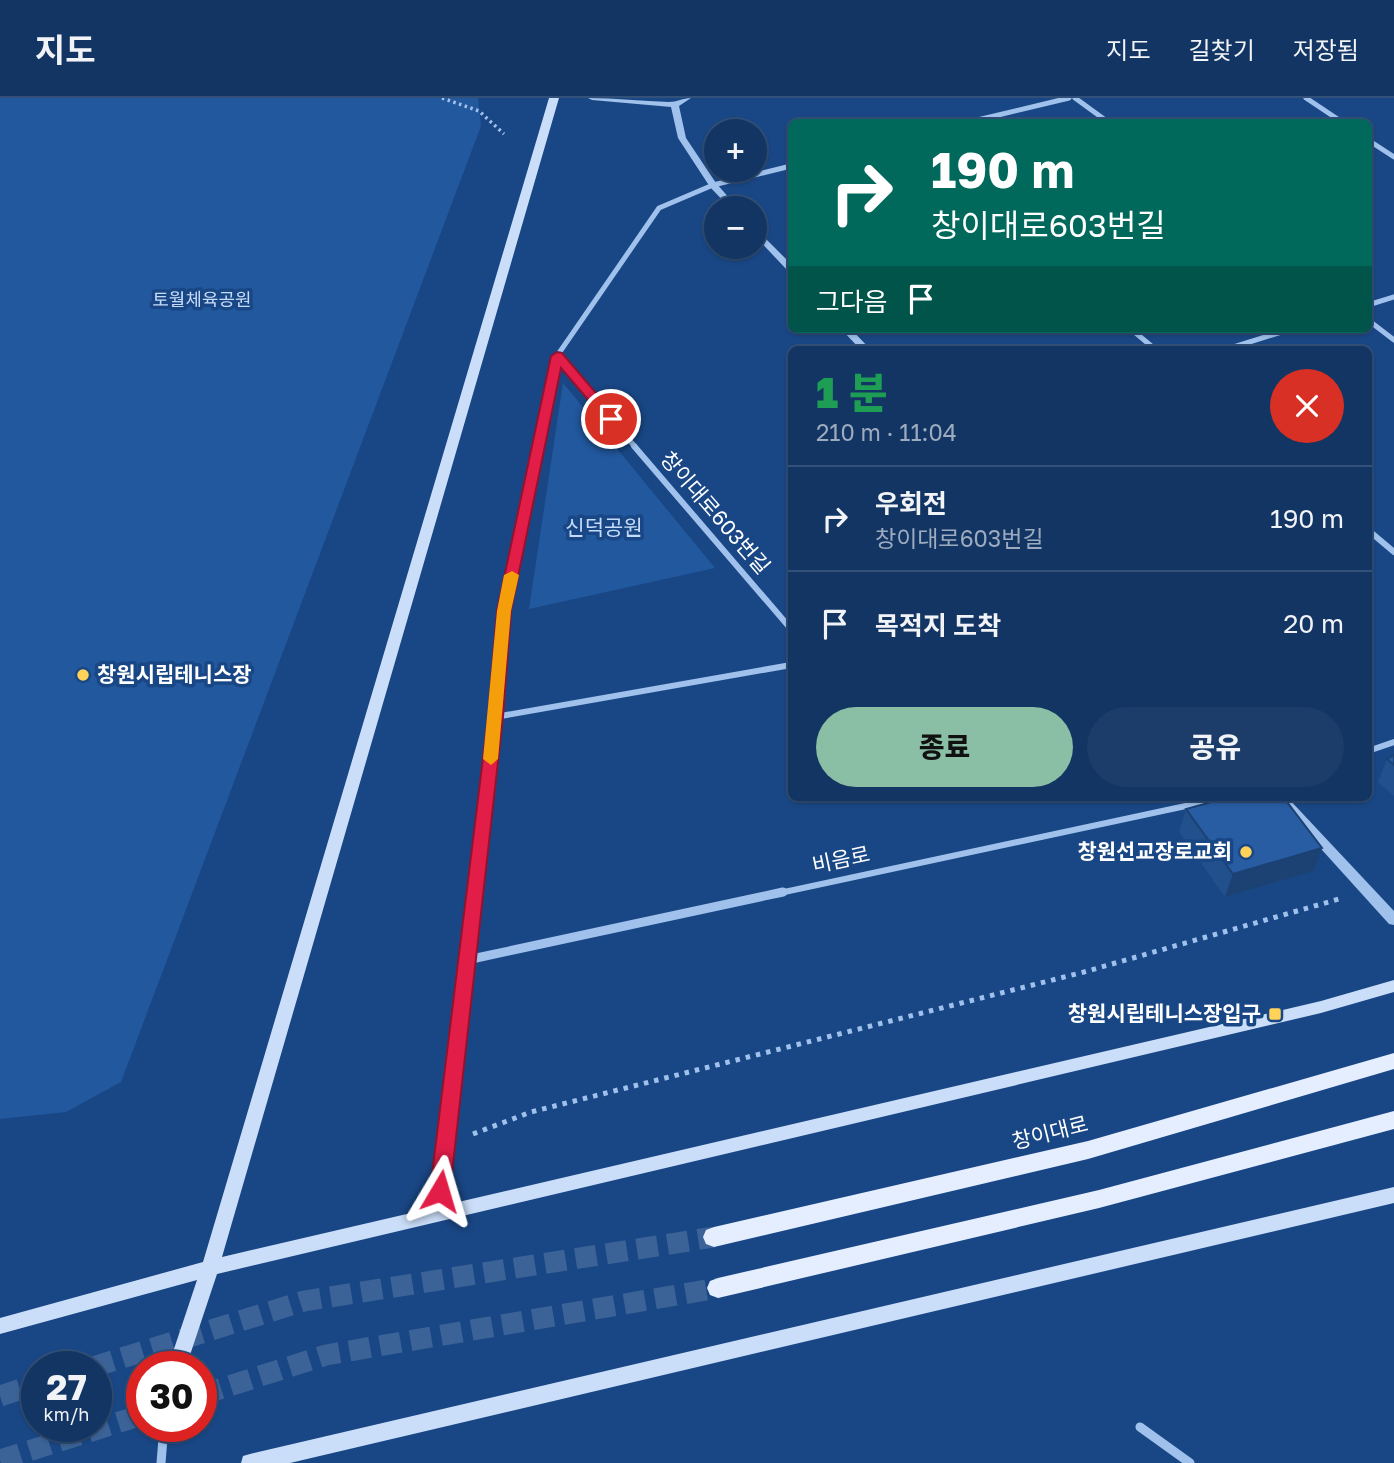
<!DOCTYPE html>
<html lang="ko">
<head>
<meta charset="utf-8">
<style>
	:root { --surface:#133564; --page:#1c3d6a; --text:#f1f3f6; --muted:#9dabbf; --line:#325078; --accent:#8abfa5 }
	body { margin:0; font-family:"Golos Text","Noto Sans KR",sans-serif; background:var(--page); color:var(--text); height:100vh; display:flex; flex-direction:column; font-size:26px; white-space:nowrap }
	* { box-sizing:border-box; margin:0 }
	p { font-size:23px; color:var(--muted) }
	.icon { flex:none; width:38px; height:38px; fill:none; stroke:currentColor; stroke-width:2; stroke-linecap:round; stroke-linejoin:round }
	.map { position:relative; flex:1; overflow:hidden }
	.panel { position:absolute; left:788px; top:248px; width:584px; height:455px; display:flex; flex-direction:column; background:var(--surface); border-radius:10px; box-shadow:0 2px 5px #0004,0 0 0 2px var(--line) }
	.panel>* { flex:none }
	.guide { position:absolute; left:788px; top:21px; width:584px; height:214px; border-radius:10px; box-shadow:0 2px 5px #0004,0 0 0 2px var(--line); background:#00695c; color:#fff; overflow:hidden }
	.controls { position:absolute; left:704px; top:21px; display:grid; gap:14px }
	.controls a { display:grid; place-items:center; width:63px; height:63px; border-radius:50%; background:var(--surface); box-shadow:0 2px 5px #0004,0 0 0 2px var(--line); font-size:35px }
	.speed { position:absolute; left:21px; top:1253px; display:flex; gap:14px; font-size:35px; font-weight:700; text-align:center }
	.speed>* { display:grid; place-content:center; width:91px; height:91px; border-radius:50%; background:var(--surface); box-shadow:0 2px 5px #0004,0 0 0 2px var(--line); line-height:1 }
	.speed small { font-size:18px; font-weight:400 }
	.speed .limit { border:10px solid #d22; background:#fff; color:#111 }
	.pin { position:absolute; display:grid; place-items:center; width:60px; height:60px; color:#fff; margin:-30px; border:4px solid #fff; border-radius:50%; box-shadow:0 2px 7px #0007 }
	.me { position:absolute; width:77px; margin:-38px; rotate:7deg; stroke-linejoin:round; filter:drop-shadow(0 0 5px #0008) }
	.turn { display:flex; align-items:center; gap:24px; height:147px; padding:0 28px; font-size:32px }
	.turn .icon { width:91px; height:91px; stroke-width:2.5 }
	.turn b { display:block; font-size:49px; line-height:60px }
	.then { display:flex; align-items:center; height:66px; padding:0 28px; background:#0003; gap:14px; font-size:26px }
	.round { display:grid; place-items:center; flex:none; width:74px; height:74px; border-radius:37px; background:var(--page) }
	.head { display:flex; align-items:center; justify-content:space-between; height:119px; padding:0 28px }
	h1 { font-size:42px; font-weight:800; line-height:52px; color:#1e9e55 }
	.primary-button { display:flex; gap:14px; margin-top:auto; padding:14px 28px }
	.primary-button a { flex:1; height:80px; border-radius:42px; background:var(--accent); color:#111; font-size:28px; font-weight:800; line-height:80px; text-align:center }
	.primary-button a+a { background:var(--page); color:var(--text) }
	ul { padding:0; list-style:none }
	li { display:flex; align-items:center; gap:21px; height:105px; padding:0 28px; border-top:2px solid var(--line) }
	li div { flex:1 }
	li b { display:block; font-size:26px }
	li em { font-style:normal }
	header { display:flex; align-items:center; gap:42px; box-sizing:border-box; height:98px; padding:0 35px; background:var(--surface); border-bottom:2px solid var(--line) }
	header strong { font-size:33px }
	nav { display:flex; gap:38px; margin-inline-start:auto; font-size:24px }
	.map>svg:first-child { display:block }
</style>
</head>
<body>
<header>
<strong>지도</strong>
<nav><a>지도</a><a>길찾기</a><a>저장됨</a></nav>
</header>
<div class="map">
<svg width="1394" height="1365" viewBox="0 0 1394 1365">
	<rect width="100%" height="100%" fill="#194785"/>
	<g fill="#22589e">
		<polygon points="0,0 478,0 481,28 121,984 66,1014 0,1021"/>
		<polygon points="563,285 715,470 529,511"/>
	</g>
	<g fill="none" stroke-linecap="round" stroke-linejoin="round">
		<g stroke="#3c6397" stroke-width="21" stroke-dasharray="21 10" stroke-linecap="butt">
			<polyline points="93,1269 304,1203 714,1139"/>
			<polyline points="201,1297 326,1257 718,1190"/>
			<polyline points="0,1298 37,1286"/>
			<polyline points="0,1362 142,1317"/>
		</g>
		<polyline stroke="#9fc1ec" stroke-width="3.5" stroke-dasharray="2.5 3.5" stroke-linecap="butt" points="442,0 479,13 504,36"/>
		<polyline stroke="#9fc1ec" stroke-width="5" stroke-dasharray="4.5 6" stroke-linecap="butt" points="473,1036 531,1014 1084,874 1339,801"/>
		<g stroke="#9fc1ec" stroke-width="5">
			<polyline points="1075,0 1108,24"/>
			<polyline points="1306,0 1342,24"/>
			<polyline points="969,24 1069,0"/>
			<polyline points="1368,42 1394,59"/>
			<polyline points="1368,207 1394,199"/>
			<polyline points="1368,222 1394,242"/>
			<polyline points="1131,231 1156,252"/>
			<polyline points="1224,252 1291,231"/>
			<polyline points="557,258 636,350"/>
			<polyline points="538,350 557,258 659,110 713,87 791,68"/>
		</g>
		<g stroke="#9fc1ec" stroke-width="6">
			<polyline points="634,348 791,531"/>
			<polyline points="1368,432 1394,454"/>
			<polyline points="495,619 791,567"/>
			<polyline points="1368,653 1394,644"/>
			<polyline points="474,796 504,513 538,348"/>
			<polyline points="775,796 1223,700"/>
		</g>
		<g stroke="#9fc1ec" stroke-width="9">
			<polyline points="467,862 783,794"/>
			<polyline points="437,1116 475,794"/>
			<polyline points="1140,1329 1190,1365"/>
			<polyline points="161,1365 164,1328"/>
		</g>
		<g fill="#9fc1ec" fill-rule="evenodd">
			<path d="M588,0C615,0 642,3 669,4C677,4 683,0 691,0L679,8L686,40L716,85L738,110H730L710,89L678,40L671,9L592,2Z"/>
			<polygon points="754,129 791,166 791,174 788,173 754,137"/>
			<polygon points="841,231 851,231 871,252 861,252"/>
			<polygon points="1275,700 1288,700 1394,813 1394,827 1389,826"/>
		</g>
		<g fill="#cbdef9" fill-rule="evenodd">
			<polygon points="549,0 559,0 222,1159 1321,903 1394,882 1394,894 1321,915 217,1176 186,1269 168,1269 197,1182 0,1236 0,1220 203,1164"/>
			<polygon points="1394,1089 1394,1105 290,1365 241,1365 243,1358 250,1356"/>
		</g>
		<g fill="#e4eeff" fill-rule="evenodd">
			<polygon points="1394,955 1394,971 1088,1061 714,1149 706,1146 703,1139 706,1132 714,1129 1088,1043"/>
			<polygon points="1394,1013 1394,1031 1099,1110 718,1200 710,1197 707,1190 710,1183 718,1180 1099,1092"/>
		</g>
	</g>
	<g fill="#22508d">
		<polygon points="1394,657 1394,698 1378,684 1387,661"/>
		<polygon points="1186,711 1322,750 1314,773 1225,799 1179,734"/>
	</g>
	<polygon fill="#1c4173" points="1322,750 1314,773 1225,799 1233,776"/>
	<g fill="#285da4" stroke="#1c4173" stroke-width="2">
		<polygon points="1394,657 1394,667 1387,661"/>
		<polygon points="1226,700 1284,700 1322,750 1233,776 1186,711"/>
	</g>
	<polygon fill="#e11d48" stroke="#92132f" stroke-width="2" points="557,254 562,255 618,321 607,324 561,270 511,513 503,619 450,1093 447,1099 440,1102 433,1099 430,1093 488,619 497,513 551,258"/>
	<polygon fill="#f59e0b" points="512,473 519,477 511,513 498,661 491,667 483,661 497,513 504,477"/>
	<g fill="#ffd25a" stroke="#194785" stroke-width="2.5">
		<circle cx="83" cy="577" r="7"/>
		<circle cx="1246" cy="754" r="7"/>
		<rect x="1268" y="909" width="14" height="14" rx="3.5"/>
	</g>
	<g text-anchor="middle" stroke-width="7" stroke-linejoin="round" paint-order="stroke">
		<g font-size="18" fill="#c4dbf9" stroke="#194785">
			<text x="202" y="208">토월체육공원</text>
		</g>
		<g font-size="21" fill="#fff" stroke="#194785">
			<text transform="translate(715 415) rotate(49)" y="7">창이대로603번길</text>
			<text transform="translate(841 762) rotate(-12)" y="7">비음로</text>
			<text transform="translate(1050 1035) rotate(-14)" y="7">창이대로</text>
		</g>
		<g font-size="21" fill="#c4dbf9" stroke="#194785">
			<text x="604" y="437">신덕공원</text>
		</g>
		<g font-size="21" font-weight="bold" fill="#fff" stroke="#194785" text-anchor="end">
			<text x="97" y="584" text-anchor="start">창원시립테니스장</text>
			<text x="1232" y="761">창원선교장로교회</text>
			<text x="1261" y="923">창원시립테니스장입구</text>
		</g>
	</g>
</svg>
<div class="controls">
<a>+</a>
<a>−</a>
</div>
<div class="speed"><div>27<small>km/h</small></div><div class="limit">30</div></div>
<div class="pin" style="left:611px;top:321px;background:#d93025"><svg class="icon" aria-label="arrive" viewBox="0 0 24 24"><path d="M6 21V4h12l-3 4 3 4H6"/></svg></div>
<svg class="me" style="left:440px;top:1093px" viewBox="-20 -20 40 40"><path d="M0-17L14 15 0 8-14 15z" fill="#e11d48" stroke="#fff" stroke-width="4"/></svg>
<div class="guide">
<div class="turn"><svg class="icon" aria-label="right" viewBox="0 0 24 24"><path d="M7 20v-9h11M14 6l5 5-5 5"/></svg><div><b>190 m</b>창이대로603번길</div></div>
<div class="then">그다음<svg class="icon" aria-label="arrive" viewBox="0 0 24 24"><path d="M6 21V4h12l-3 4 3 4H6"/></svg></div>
</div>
<section class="panel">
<div class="head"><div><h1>1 분</h1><p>210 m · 11:04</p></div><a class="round" style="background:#d93025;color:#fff"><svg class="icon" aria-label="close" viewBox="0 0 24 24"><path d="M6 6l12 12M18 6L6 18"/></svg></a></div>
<ul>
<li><svg class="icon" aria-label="right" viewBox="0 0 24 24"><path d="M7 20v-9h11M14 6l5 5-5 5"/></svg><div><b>우회전</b><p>창이대로603번길</p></div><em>190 m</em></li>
<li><svg class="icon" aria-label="arrive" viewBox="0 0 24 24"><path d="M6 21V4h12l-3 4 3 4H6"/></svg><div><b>목적지 도착</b></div><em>20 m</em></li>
</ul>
<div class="primary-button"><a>종료</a><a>공유</a></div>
</section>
</div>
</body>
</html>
